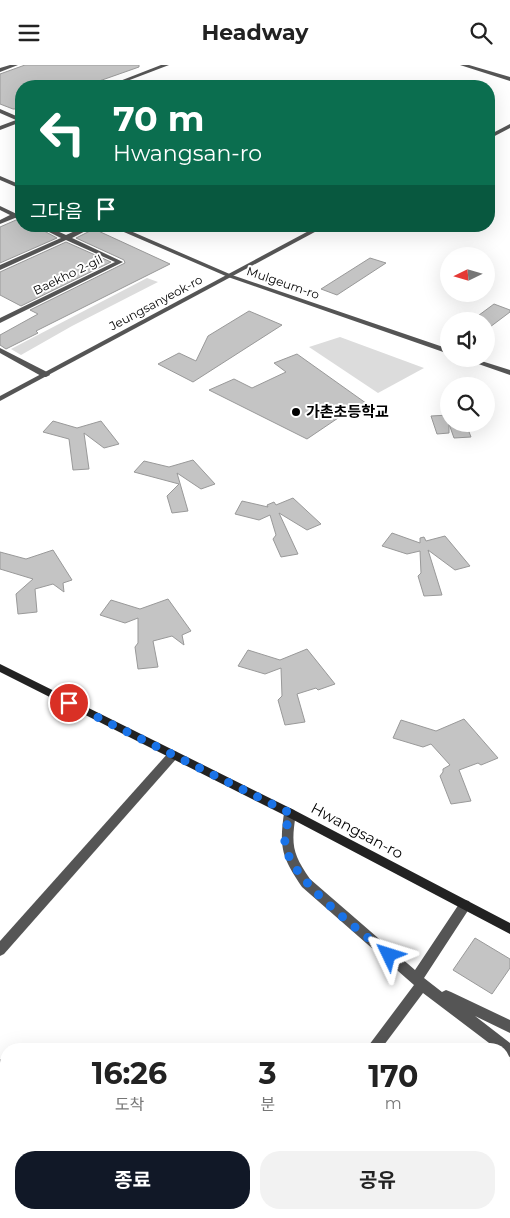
<!DOCTYPE html>
<html lang="ko">
<head>
<meta charset="utf-8">
<style>
	:root { --surface:#fff; --page:#f2f2f2; --text:#222; --muted:#767676; --accent:#111827 }
	body { margin:0; font-family:Montserrat,"Noto Sans KR",sans-serif; background:var(--page); color:var(--text); height:100vh; display:flex; flex-direction:column; font-size:19px; white-space:nowrap }
	* { box-sizing:border-box; margin:0 }
	p { font-size:16px; color:var(--muted) }
	.icon { flex:none; width:28px; height:28px; fill:none; stroke:currentColor; stroke-width:2; stroke-linecap:round; stroke-linejoin:round }
	.map { position:relative; flex:1; overflow:hidden }
	.panel { position:absolute; left:0px; top:978px; width:510px; height:176px; display:flex; flex-direction:column; background:var(--surface); border-radius:20px 20px 0 0; box-shadow:0 5px 20px #0002 }
	.panel>* { flex:none }
	.banner { position:absolute; left:15px; top:15px; width:480px; height:152px; border-radius:20px; box-shadow:0 5px 20px #0002; background:#0b6e4f; color:#fff; overflow:hidden }
	.needle { width:32px; rotate:265deg }
	.controls { position:absolute; left:440px; top:182px; display:grid; gap:10px }
	.controls a { display:grid; place-items:center; width:55px; height:55px; border-radius:50%; background:var(--surface); box-shadow:0 5px 20px #0002; font-size:25px }
	.pin { position:absolute; display:grid; place-items:center; width:42px; height:42px; color:#fff; margin:-21px; border:2px solid #fff; border-radius:50%; box-shadow:0 1px 5px #0007 }
	.me { position:absolute; width:55px; margin:-28px; rotate:311deg; stroke-linejoin:round; filter:drop-shadow(0 0 4px #0008) }
	.turn { display:flex; align-items:center; gap:18px; height:105px; padding:0 15px; font-size:22px }
	.turn .icon { width:65px; height:65px; stroke-width:2.5 }
	.turn b { display:block; font-size:35px; line-height:42px }
	.then { display:flex; align-items:center; height:48px; padding:0 15px; background:#0003; gap:10px; font-size:19px }
	.eta { display:flex; justify-content:space-evenly; align-items:center; height:85px; text-align:center }
	.eta b { font-size:30px; font-weight:700; line-height:35px }
	.button { display:flex; gap:10px; margin-top:auto; padding:10px 15px }
	.button a { flex:1; height:58px; border-radius:20px; background:var(--accent); color:#fff; font-size:20px; font-weight:700; line-height:58px; text-align:center }
	.button a+a { background:var(--page); color:var(--text) }
	header { display:flex; justify-content:space-between; align-items:center; height:65px; padding:0 15px; background:var(--surface); font-size:22px; font-weight:700 }
	.map>svg:first-child { display:block }
</style>
</head>
<body>
<header><svg class="icon" aria-label="menu" viewBox="0 0 24 24"><path d="M4 6h16M4 12h16M4 18h16"/></svg>Headway<svg class="icon" aria-label="search" viewBox="0 0 24 24"><circle cx="10" cy="10" r="6"/><path d="M15 15l6 6"/></svg></header>
<div class="map">
<svg width="510" height="1153" viewBox="0 0 510 1153">
	<rect width="100%" height="100%" fill="#fff"/>
	<g fill="#dcdcdc">
		<polygon points="147,213 158,217 72,261 21,290 11,284"/>
		<polygon points="340,272 424,303 378,328 309,282"/>
		<polygon points="403,1148 444,1148 450,1153 398,1153"/>
	</g>
	<g fill="#c4c4c4" stroke="#999">
		<polygon points="25,0 139,0 139,2 85,21 21,21 21,44 13,44 0,39 0,9"/>
		<polygon points="16,155 21,157 21,161 35,161 57,173 0,198 0,162"/>
		<polygon points="94,164 170,199 36,266 38,268 6,284 0,280 0,270 38,249 30,245 125,198 124,195 76,173"/>
		<polygon points="66,177 111,197 21,241 0,230 0,207"/>
		<polygon points="370,193 386,198 337,230 321,224"/>
		<polygon points="494,239 510,245 510,247 486,265 486,256 471,256"/>
		<polygon points="249,246 282,260 193,317 158,299 179,288 196,296 208,271"/>
		<polygon points="297,289 370,341 346,351 344,349 307,374 209,325 234,314 252,323 286,307 274,298"/>
		<polygon points="449,350 449,368 437,369 431,351"/>
		<polygon points="53,356 77,363 101,356 119,379 104,383 84,368 89,404 73,405 69,374 43,367"/>
		<polygon points="449,359 466,359 471,372 454,373"/>
		<polygon points="193,395 215,419 201,424 177,408 188,446 172,448 167,431 179,419 134,407 144,396 169,402"/>
		<polygon points="293,433 321,459 307,465 279,448 298,489 281,492 273,474 276,470 270,450 259,455 235,449 242,436 268,442 267,440 274,437 276,440"/>
		<polygon points="392,468 420,478 420,473 424,472 426,476 445,471 470,501 455,505 428,485 442,530 424,531 418,511 421,508 420,486 407,489 382,481"/>
		<polygon points="53,485 72,515 63,518 64,527 53,519 35,524 37,547 18,549 16,529 33,514 0,504 0,487 26,494"/>
		<polygon points="168,534 191,566 182,570 184,580 172,571 153,576 158,602 138,604 135,582 138,578 138,553 125,558 100,550 111,535 140,544"/>
		<polygon points="307,584 335,619 318,625 316,623 297,629 305,657 285,660 278,635 282,631 281,603 265,609 238,601 248,585 280,595"/>
		<polygon points="464,654 498,693 481,700 478,698 459,705 471,736 451,739 440,711 443,707 443,704 450,700 431,679 423,682 393,673 401,655 436,666"/>
		<polygon points="475,873 510,894 510,903 492,929 453,905"/>
	</g>
	<g fill="none" stroke-linecap="round" stroke-linejoin="round">
		<g fill="#555" fill-rule="evenodd">
			<polygon points="10,0 18,0 0,7 0,3"/>
			<polygon points="161,0 169,0 114,21 107,21"/>
			<polygon points="0,44 21,53 21,57 0,65 0,61 16,55 0,48"/>
			<polygon points="0,111 21,120 21,124 0,115"/>
			<polygon points="0,141 21,151 21,155 15,153 0,159 0,155 10,150 0,145"/>
			<polygon points="37,161 46,161 66,170 86,161 95,161 72,173 123,197 0,258 0,253 115,197 66,175 0,205 0,200 61,173"/>
			<polygon points="110,161 119,161 232,210 449,284 449,289 228,212"/>
			<polygon points="0,283 49,308 50,310 46,312 43,312 0,288"/>
			<polygon points="464,294 475,294 510,305 510,310"/>
			<polygon points="173,686 177,687 178,690 177,693 4,889 0,891 0,876 169,687"/>
			<path d="M290,743L294,745L296,748C291,780 292,788 310,814L415,905L461,836L465,835L469,836L471,840L469,844L424,913L442,927L446,925L451,927L510,955V968L475,951L510,978V992L504,989V984H497L423,928L381,984H366L414,920L302,822C282,792 279,783 284,748L286,745Z"/>
			<polygon points="0,994 6,996 6,1010 0,1008"/>
			<polygon points="215,1148 235,1148 237,1153 217,1153"/>
			<polygon points="240,1148 256,1148 254,1153 238,1153"/>
		</g>
		<g fill="#555" fill-rule="evenodd">
			<polygon points="460,0 469,0 510,12 510,16"/>
			<polygon points="510,59 510,63 489,74 489,70"/>
			<polygon points="318,161 326,161 0,336 0,331"/>
		</g>
		<polygon fill="#222" fill-rule="evenodd" points="0,599 294,745 510,858 510,869 286,751 0,607"/>
	</g>
	<g fill="none" stroke-linecap="round" stroke-linejoin="round">
		<path stroke="#1a73e8" stroke-width="9" stroke-dasharray="0 16.2" d="M69,638L290,748C288,757 284,769 285,778C289,815 361,866 389,890"/>
	</g>
	<circle fill="#000" stroke="#fff" stroke-width="2" cx="296" cy="347" r="5"/>
	<g text-anchor="middle" stroke-width="4" stroke-linejoin="round" paint-order="stroke">
		<g font-size="12" fill="#000" stroke="#fff">
			<text transform="translate(68 210) rotate(-26)" y="4">Baekho 2-gil</text>
			<text transform="translate(283 218) rotate(19)" y="4">Mulgeum-ro</text>
			<text transform="translate(156 238) rotate(-28)" y="4">Jeungsanyeok-ro</text>
		</g>
		<g font-size="15" font-weight="bold" fill="#000" stroke="#fff" text-anchor="start">
			<text x="306" y="352">가촌초등학교</text>
		</g>
		<g font-size="15" fill="#000" stroke="#fff">
			<text transform="translate(357 766) rotate(28)" y="5">Hwangsan-ro</text>
		</g>
	</g>
</svg>
<div class="controls">
<a><svg class="needle" viewBox="-14 -14 28 28"><path d="M0-13l5 13h-10z" fill="#e53935"/><path d="M0 13l5-13h-10z" fill="#767676"/></svg></a>
<a><svg class="icon" aria-label="sound" viewBox="0 0 24 24"><path d="M4 9h4l5-4v14l-5-4H4zM17 9q2 3 0 6"/></svg></a>
<a><svg class="icon" aria-label="search" viewBox="0 0 24 24"><circle cx="10" cy="10" r="6"/><path d="M15 15l6 6"/></svg></a>
</div>
<div class="pin" style="left:69px;top:638px;background:#d93025"><svg class="icon" aria-label="arrive" viewBox="0 0 24 24"><path d="M6 21V4h12l-3 4 3 4H6"/></svg></div>
<svg class="me" style="left:389px;top:890px" viewBox="-20 -20 40 40"><path d="M0-17L14 15 0 8-14 15z" fill="#1a73e8" stroke="#fff" stroke-width="4"/></svg>
<div class="banner">
<div class="turn"><svg class="icon" aria-label="left" viewBox="0 0 24 24"><path d="M17 20v-9H6M10 6l-5 5 5 5"/></svg><div><b>70 m</b>Hwangsan-ro</div></div>
<div class="then">그다음<svg class="icon" aria-label="arrive" viewBox="0 0 24 24"><path d="M6 21V4h12l-3 4 3 4H6"/></svg></div>
</div>
<section class="panel">
<div class="eta">
<div><b>16:26</b><p>도착</p></div>
<div><b>3</b><p>분</p></div>
<div><b>170</b><p>m</p></div>
</div>
<div class="button"><a>종료</a><a>공유</a></div>
</section>
</div>
</body>
</html>
